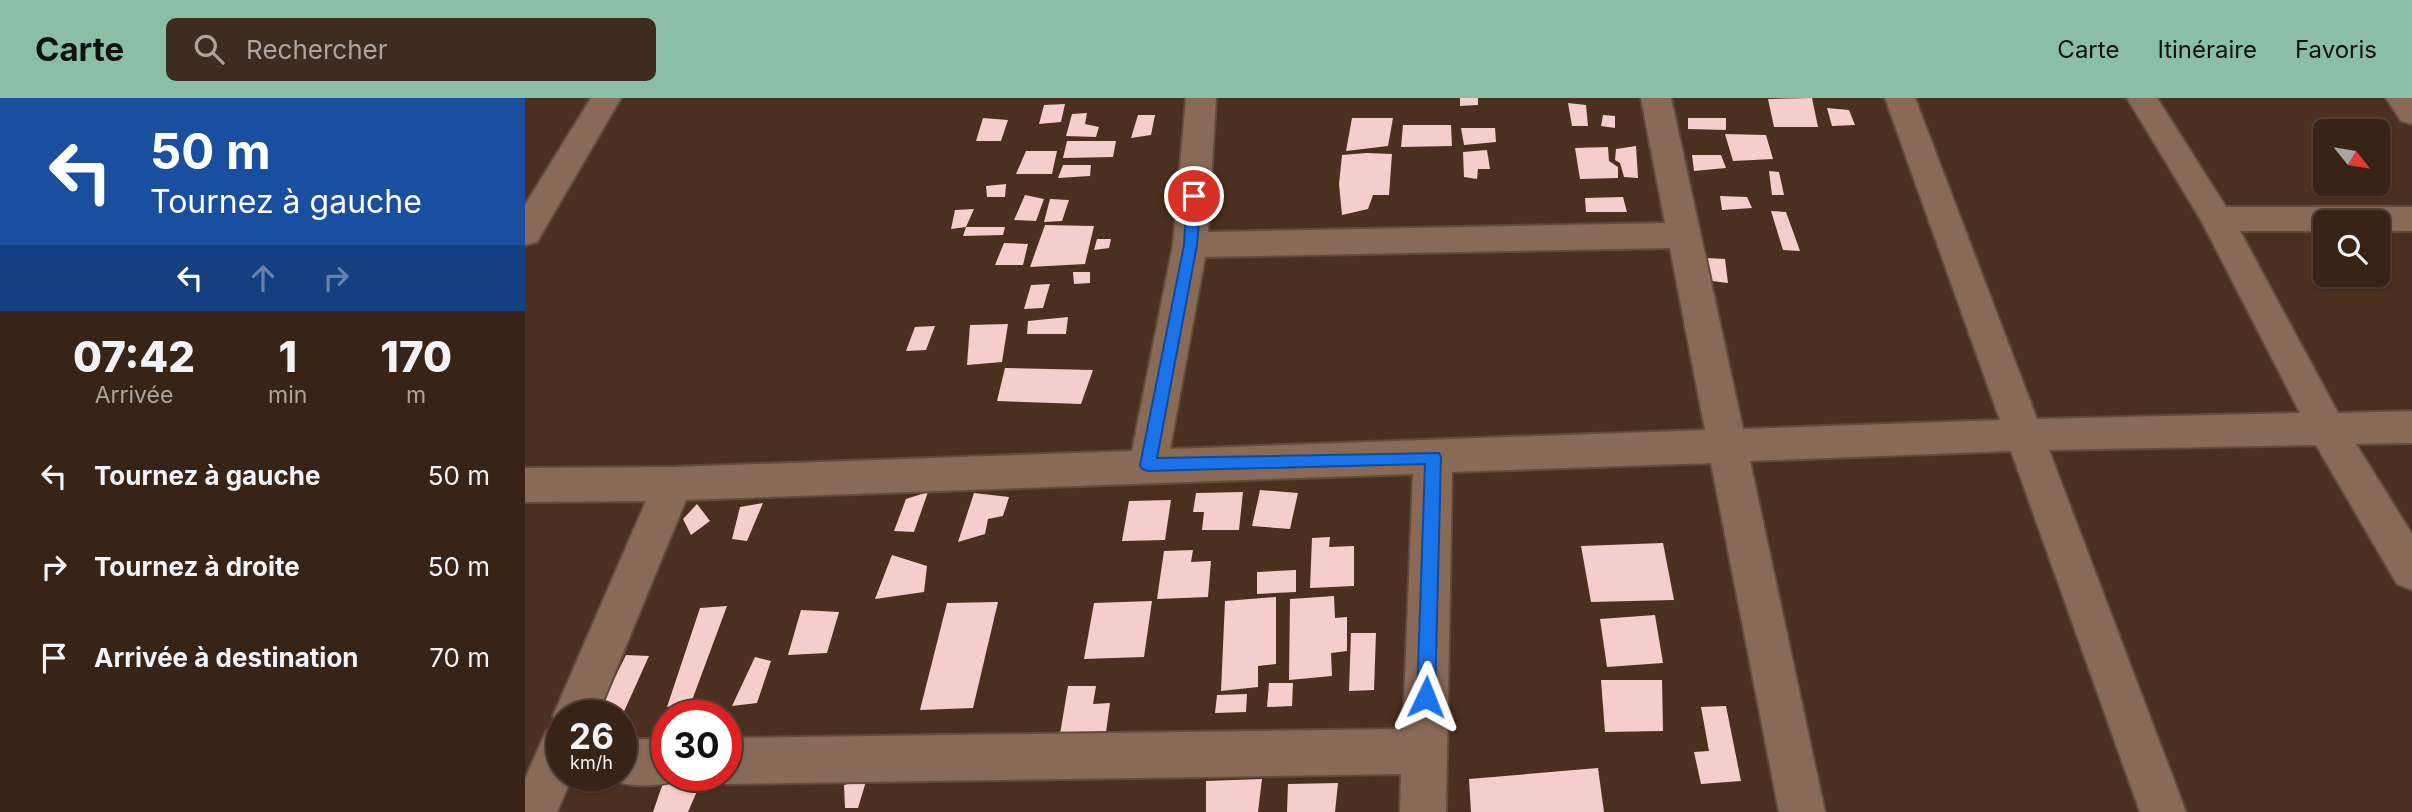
<!DOCTYPE html>
<html lang="fr">
<head>
<meta charset="utf-8">
<style>
	:root { --surface:#382417; --page:#3f2c20; --text:#f1f3f6; --muted:#aba4a1; --line:#524136; --accent:#8abfa5 }
	body { margin:0; font-family:Inter,sans-serif; background:var(--page); color:var(--text); height:100vh; display:flex; flex-direction:column; font-size:26px; white-space:nowrap }
	* { box-sizing:border-box; margin:0 }
	p { font-size:23px; color:var(--muted) }
	.icon { flex:none; width:38px; height:38px; fill:none; stroke:currentColor; stroke-width:2; stroke-linecap:round; stroke-linejoin:round }
	.map { position:relative; flex:1; overflow:hidden }
	.details { display:flex; flex-direction:column; background:var(--surface); width:525px }
	.details>* { flex:none }
	.hud { background:#1a4fa0; color:#fff; overflow:hidden }
	.needle { width:46px; rotate:120deg }
	.buttons { position:absolute; left:1788px; top:21px; display:grid; gap:14px }
	.buttons a { display:grid; place-items:center; width:77px; height:77px; border-radius:10px; background:var(--surface); box-shadow:0 2px 5px #0004,0 0 0 2px var(--line); font-size:35px }
	.speed { position:absolute; left:21px; top:602px; display:flex; gap:14px; font-size:35px; font-weight:700; text-align:center }
	.speed>* { display:grid; place-content:center; width:91px; height:91px; border-radius:50%; background:var(--surface); box-shadow:0 2px 5px #0004,0 0 0 2px var(--line); line-height:1 }
	.speed small { font-size:18px; font-weight:400 }
	.speed .limit { border:10px solid #d22; background:#fff; color:#111 }
	.pin { position:absolute; display:grid; place-items:center; width:60px; height:60px; color:#fff; margin:-30px; border:4px solid #fff; border-radius:50%; box-shadow:0 2px 7px #0007 }
	.me { position:absolute; width:77px; margin:-38px; rotate:2deg; stroke-linejoin:round; filter:drop-shadow(0 0 5px #0008) }
	.turn { display:flex; align-items:center; gap:24px; height:147px; padding:0 35px; font-size:32px }
	.turn .icon { width:91px; height:91px; stroke-width:2.5 }
	.turn b { display:block; font-size:49px; line-height:60px }
	.lanes { display:flex; align-items:center; height:66px; padding:0 35px; background:#0003; justify-content:center; gap:35px; direction:ltr }
	.lanes .off { opacity:.35 }
	.eta { display:flex; justify-content:space-evenly; align-items:center; height:119px; text-align:center }
	.eta b { font-size:42px; font-weight:800; line-height:49px }
	ul { padding:0; list-style:none }
	li { display:flex; align-items:center; gap:21px; height:91px; padding:0 35px }
	li div { flex:1 }
	li b { display:block; font-size:26px }
	li em { font-style:normal }
	header { display:flex; align-items:center; gap:42px; box-sizing:border-box; height:98px; padding:0 35px; background:var(--accent); color:#111 }
	header strong { font-size:33px }
	nav { display:flex; gap:38px; margin-inline-start:auto; font-size:24px }
	.search { width:490px; height:63px; background:var(--page); display:flex; align-items:center; gap:18px; box-sizing:border-box; padding:0 24px; border-radius:10px; color:var(--muted); font-size:26px }
	main { display:flex; flex:1; min-height:0 }
	.map>svg:first-child { display:block }
</style>
</head>
<body>
<header>
<strong>Carte</strong>
<div class="search"><svg class="icon" aria-label="search" viewBox="0 0 24 24"><circle cx="10" cy="10" r="6"/><path d="M15 15l6 6"/></svg>Rechercher</div>
<nav><a>Carte</a><a>Itinéraire</a><a>Favoris</a></nav>
</header>
<main>
<section class="details">
<div class="hud">
<div class="turn"><svg class="icon" aria-label="left" viewBox="0 0 24 24"><path d="M17 20v-9H6M10 6l-5 5 5 5"/></svg><div><b>50 m</b>Tournez à gauche</div></div>
<div class="lanes"><svg class="icon" aria-label="left" viewBox="0 0 24 24"><path d="M17 20v-9H6M10 6l-5 5 5 5"/></svg><svg class="icon off" aria-label="ahead" viewBox="0 0 24 24"><path d="M12 20V5M6 11l6-6 6 6"/></svg><svg class="icon off" aria-label="right" viewBox="0 0 24 24"><path d="M7 20v-9h11M14 6l5 5-5 5"/></svg></div>
</div>
<div class="eta">
<div><b>07:42</b><p>Arrivée</p></div>
<div><b>1</b><p>min</p></div>
<div><b>170</b><p>m</p></div>
</div>
<ul>
<li><svg class="icon" aria-label="left" viewBox="0 0 24 24"><path d="M17 20v-9H6M10 6l-5 5 5 5"/></svg><div><b>Tournez à gauche</b></div><em>50 m</em></li>
<li><svg class="icon" aria-label="right" viewBox="0 0 24 24"><path d="M7 20v-9h11M14 6l5 5-5 5"/></svg><div><b>Tournez à droite</b></div><em>50 m</em></li>
<li><svg class="icon" aria-label="arrive" viewBox="0 0 24 24"><path d="M6 21V4h12l-3 4 3 4H6"/></svg><div><b>Arrivée à destination</b></div><em>70 m</em></li>
</ul>
</section>
<div class="map">
<svg width="1887" height="714" viewBox="0 0 1887 714">
	<rect width="100%" height="100%" fill="#4b301f"/>
	<g fill="#f4cdcc">
		<polygon points="935,0 953,0 953,7 935,8"/>
		<polygon points="1287,0 1293,29 1249,29 1243,1"/>
		<polygon points="1043,5 1061,7 1063,28 1047,28"/>
		<polygon points="540,6 536,24 514,26 519,7"/>
		<polygon points="1302,10 1324,12 1330,27 1307,28"/>
		<polygon points="562,15 560,26 574,29 571,39 541,38 547,16"/>
		<polygon points="613,17 630,17 626,37 606,40"/>
		<polygon points="1078,17 1090,18 1090,30 1076,28"/>
		<polygon points="458,20 483,22 476,43 451,43"/>
		<polygon points="827,20 868,20 863,48 821,53"/>
		<polygon points="1163,20 1201,20 1201,32 1163,31"/>
		<polygon points="878,27 926,27 927,48 876,49"/>
		<polygon points="936,30 970,30 971,44 939,47"/>
		<polygon points="1200,36 1241,37 1248,61 1208,63"/>
		<polygon points="542,43 591,43 588,59 538,60"/>
		<polygon points="1111,48 1113,80 1099,79 1095,65 1090,62 1091,51"/>
		<polygon points="1083,49 1084,63 1093,69 1093,80 1055,81 1050,50"/>
		<polygon points="962,52 965,71 953,71 952,81 939,79 938,54"/>
		<polygon points="501,53 532,53 527,76 491,76"/>
		<polygon points="842,55 867,56 864,97 848,97 843,111 817,117 814,86 817,57"/>
		<polygon points="1167,57 1196,57 1201,70 1169,73"/>
		<polygon points="538,67 566,67 565,78 533,80"/>
		<polygon points="1244,73 1254,74 1259,97 1247,97"/>
		<polygon points="481,86 480,99 462,99 461,88"/>
		<polygon points="500,97 519,101 511,123 489,122"/>
		<polygon points="1195,98 1222,99 1227,110 1197,112"/>
		<polygon points="1098,99 1102,114 1061,114 1060,100"/>
		<polygon points="525,101 544,102 537,123 519,124"/>
		<polygon points="449,111 441,129 480,129 478,137 438,138 441,129 426,131 430,112"/>
		<polygon points="1246,113 1261,114 1275,153 1258,152"/>
		<polygon points="520,127 569,128 560,166 505,169"/>
		<polygon points="572,141 586,141 584,150 569,152"/>
		<polygon points="479,145 503,146 498,167 470,167"/>
		<polygon points="1181,160 1200,161 1203,185 1187,183"/>
		<polygon points="548,174 565,174 565,185 549,186"/>
		<polygon points="525,186 518,210 499,211 506,187"/>
		<polygon points="543,219 541,236 502,236 503,223"/>
		<polygon points="483,226 477,264 442,267 445,227"/>
		<polygon points="410,228 401,252 381,253 390,229"/>
		<polygon points="480,270 568,272 556,306 472,303"/>
		<polygon points="735,392 773,395 765,431 727,428"/>
		<polygon points="403,394 389,434 369,433 381,401"/>
		<polygon points="718,394 714,432 677,432 679,414 668,414 671,395"/>
		<polygon points="449,395 484,399 478,418 463,421 460,436 433,444"/>
		<polygon points="646,402 640,442 597,443 604,403"/>
		<polygon points="238,405 222,443 207,441 215,409"/>
		<polygon points="172,406 185,423 166,437 158,421"/>
		<polygon points="805,439 804,449 829,448 829,488 785,490 787,440"/>
		<polygon points="1138,445 1149,502 1066,504 1056,448"/>
		<polygon points="668,452 666,464 686,463 683,499 632,501 639,453"/>
		<polygon points="367,457 402,468 399,494 350,501"/>
		<polygon points="771,472 771,494 732,496 732,474"/>
		<polygon points="809,498 810,520 822,519 822,553 806,555 807,578 764,582 765,501"/>
		<polygon points="751,499 751,566 733,568 733,589 696,593 700,503"/>
		<polygon points="627,503 619,559 559,561 569,505"/>
		<polygon points="473,504 448,610 395,612 422,505"/>
		<polygon points="202,508 166,605 142,609 175,510"/>
		<polygon points="276,512 314,514 302,555 263,557"/>
		<polygon points="1130,517 1138,565 1082,569 1075,521"/>
		<polygon points="826,535 851,535 849,592 824,593"/>
		<polygon points="101,557 124,558 97,618 71,618"/>
		<polygon points="230,559 246,563 232,605 207,608"/>
		<polygon points="1076,582 1137,582 1138,633 1080,634"/>
		<polygon points="744,585 768,585 767,608 742,609"/>
		<polygon points="543,588 571,588 568,606 585,605 581,634 535,636"/>
		<polygon points="722,596 721,614 690,615 692,597"/>
		<polygon points="1201,608 1216,683 1176,686 1169,654 1184,653 1176,609"/>
		<polygon points="1073,670 1079,714 946,714 944,681"/>
		<polygon points="342,680 333,710 320,710 319,687"/>
		<polygon points="737,681 733,714 681,714 681,683"/>
		<polygon points="176,684 163,714 128,714 138,685"/>
		<polygon points="813,685 810,714 762,714 763,686"/>
	</g>
	<g fill="none" stroke-linecap="round" stroke-linejoin="round">
		<defs>
			<g id="minor">
				<polygon points="66,0 96,0 12,144 0,147 0,107"/>
				<path d="M661,0H691L683,134L1140,125L1116,0H1146L1218,331L1475,322L1360,0H1390L1512,321L1775,315L1677,124L1602,0H1632L1701,109H1887V133H1853V124H1801V133H1715L1813,315L1887,313V345L1831,346L1887,436V492L1872,486L1791,347L1524,352L1661,714H1615L1486,353L1225,363L1300,714H1254L1186,365L927,374L921,714H875L876,676L201,686L184,677H201V640L878,631L888,376L161,402L72,618H37V677H48L32,714H0V681L21,633L32,629L28,618L121,403L0,404V370L148,369L607,353L648,147ZM1145,150L1180,332L645,351L680,159Z"/>
				<polygon points="1861,0 1887,0 1887,26 1876,23"/>
				<path d="M96,641H142V677H159L158,680C134,690 104,690 80,680L79,677H96Z"/>
			</g>
		</defs>
		<use href="#minor" stroke="#614b3c" stroke-width="4"/>
		<use href="#minor" fill="#886a57" fill-rule="evenodd"/>
	</g>
	<polygon fill="#1a73e8" stroke="#114b97" stroke-width="2" points="669,94 676,98 672,147 632,360 914,355 916,359 910,599 907,606 901,608 894,606 892,599 900,366 623,373 617,371 615,367 659,147 662,98"/>
</svg>
<div class="buttons">
<a><svg class="needle" viewBox="-14 -14 28 28"><path d="M0-13l5 13h-10z" fill="#e53935"/><path d="M0 13l5-13h-10z" fill="#aba4a1"/></svg></a>
<a><svg class="icon" aria-label="search" viewBox="0 0 24 24"><circle cx="10" cy="10" r="6"/><path d="M15 15l6 6"/></svg></a>
</div>
<div class="speed"><div>26<small>km/h</small></div><div class="limit">30</div></div>
<div class="pin" style="left:669px;top:98px;background:#d93025"><svg class="icon" aria-label="arrive" viewBox="0 0 24 24"><path d="M6 21V4h12l-3 4 3 4H6"/></svg></div>
<svg class="me" style="left:901px;top:599px" viewBox="-20 -20 40 40"><path d="M0-17L14 15 0 8-14 15z" fill="#1a73e8" stroke="#fff" stroke-width="4"/></svg>
</div>
</main>
</body>
</html>
